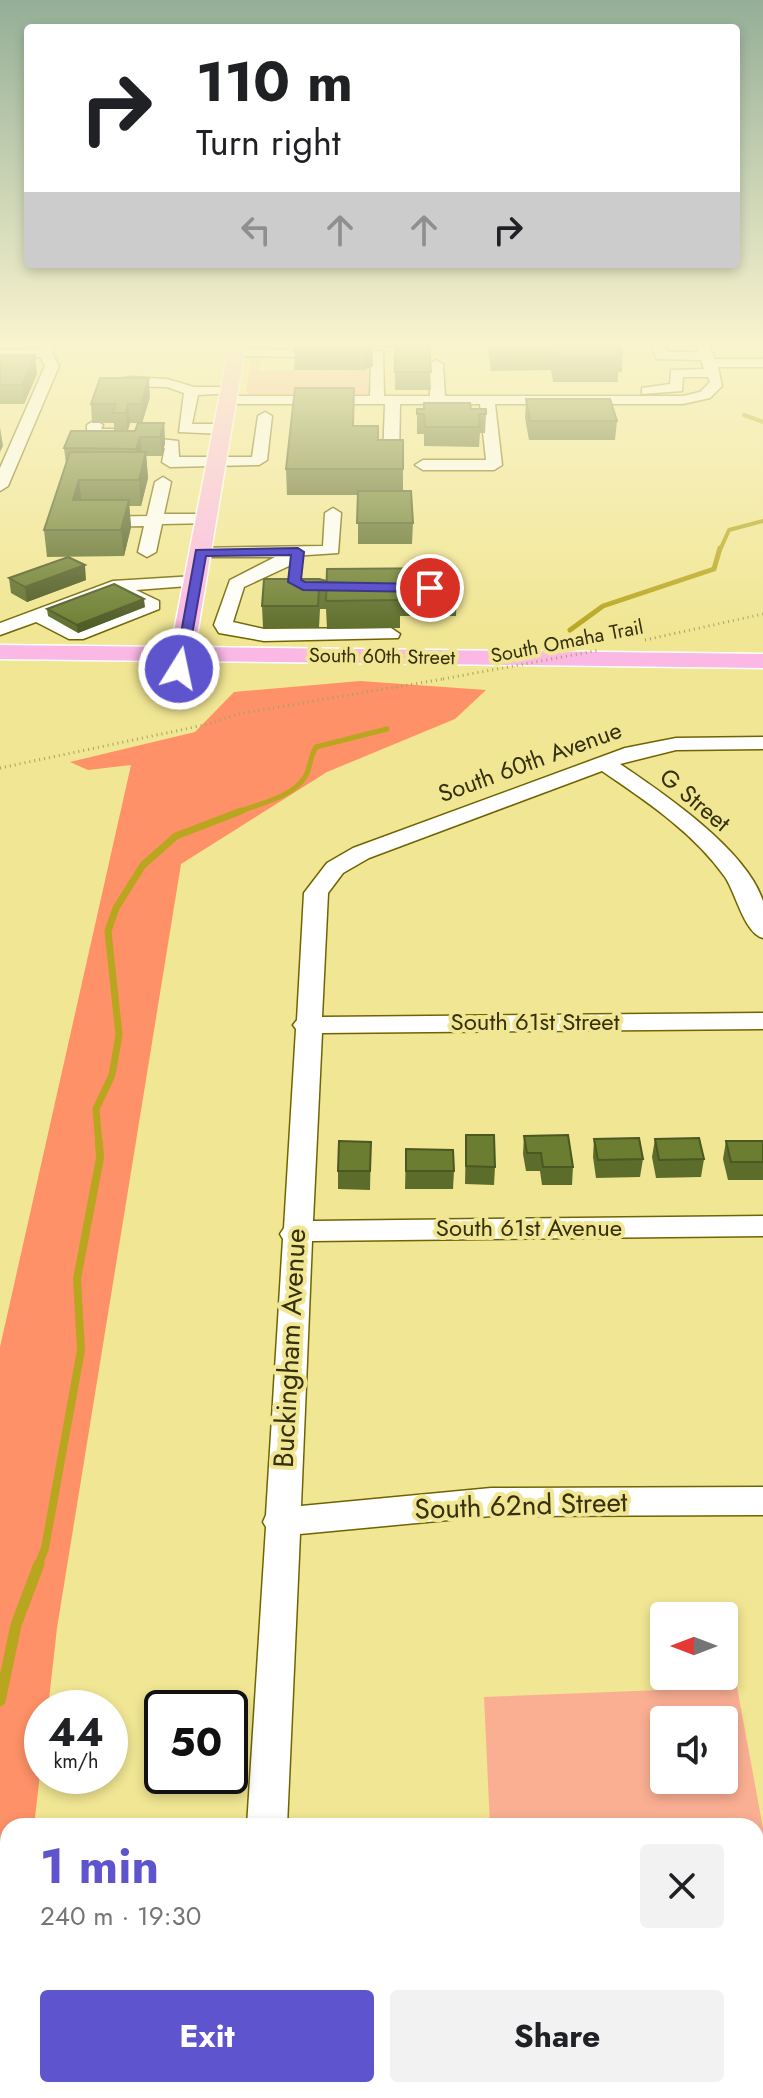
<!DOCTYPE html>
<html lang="en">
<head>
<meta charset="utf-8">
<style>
	:root { --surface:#fff; --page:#f2f2f2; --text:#202124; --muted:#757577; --accent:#5e55ce }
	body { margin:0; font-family:Jost,sans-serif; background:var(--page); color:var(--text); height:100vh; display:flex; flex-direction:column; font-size:30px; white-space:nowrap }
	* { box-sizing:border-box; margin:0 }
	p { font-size:26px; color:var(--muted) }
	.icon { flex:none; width:44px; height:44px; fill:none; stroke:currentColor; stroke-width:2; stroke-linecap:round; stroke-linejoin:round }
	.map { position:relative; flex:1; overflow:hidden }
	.side { position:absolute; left:0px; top:1818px; width:764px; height:280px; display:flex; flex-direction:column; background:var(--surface); border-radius:24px 24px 0 0; box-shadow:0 4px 12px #0003 }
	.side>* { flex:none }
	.top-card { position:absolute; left:24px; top:24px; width:716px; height:244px; border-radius:8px; box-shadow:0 4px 12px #0003; background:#fff; color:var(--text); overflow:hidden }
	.needle { width:52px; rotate:270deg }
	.tools { position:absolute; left:650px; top:1602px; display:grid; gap:16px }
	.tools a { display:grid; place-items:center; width:88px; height:88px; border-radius:8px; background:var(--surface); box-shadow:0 4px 12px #0003; font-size:40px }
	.speed { position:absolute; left:24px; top:1690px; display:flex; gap:16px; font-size:40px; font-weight:700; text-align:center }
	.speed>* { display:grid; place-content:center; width:104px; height:104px; border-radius:50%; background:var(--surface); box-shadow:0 4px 12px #0003; line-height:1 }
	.speed small { font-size:20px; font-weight:400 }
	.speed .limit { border:4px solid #111; border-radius:12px; background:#fff; color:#111 }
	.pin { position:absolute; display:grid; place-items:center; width:68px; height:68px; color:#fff; margin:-34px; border:4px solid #fff; border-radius:50%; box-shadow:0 2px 8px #0007 }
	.me { position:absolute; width:88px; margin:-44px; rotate:10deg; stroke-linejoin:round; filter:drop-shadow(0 0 6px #0008) }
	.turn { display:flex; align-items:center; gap:28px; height:168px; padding:0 40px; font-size:36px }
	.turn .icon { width:104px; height:104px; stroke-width:2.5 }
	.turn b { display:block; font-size:56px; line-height:68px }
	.lanes { display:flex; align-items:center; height:76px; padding:0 40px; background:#0003; justify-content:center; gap:40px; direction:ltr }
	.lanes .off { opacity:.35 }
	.round { display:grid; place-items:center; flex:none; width:84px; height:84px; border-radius:8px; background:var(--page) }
	.head { display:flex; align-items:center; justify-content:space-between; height:136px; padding:0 40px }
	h1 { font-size:48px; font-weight:700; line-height:60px; color:var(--accent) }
	.action { display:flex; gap:16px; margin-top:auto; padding:16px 40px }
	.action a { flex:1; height:92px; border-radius:8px; background:var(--accent); color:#fff; font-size:32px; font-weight:700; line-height:92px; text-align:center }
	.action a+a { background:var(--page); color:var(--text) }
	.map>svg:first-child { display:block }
</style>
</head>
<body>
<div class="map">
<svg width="763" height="2098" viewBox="0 0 763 2098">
	<rect width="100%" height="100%" fill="#f1e693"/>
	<g fill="#faaf93" fill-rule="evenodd">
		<polygon points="253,355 260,355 259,371 367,370 371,372 370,394 249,394 246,392"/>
		<path d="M737,1687L763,1828V2098H503L502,2090H756V1826H490L484,1697ZM664,1720H724V1780H664Z"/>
	</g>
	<polygon fill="#fe9167" points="360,681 486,690 455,719 327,772 181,864 57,1628 48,1708 42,1708 42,1757 34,1826 8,1826 8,2053 0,2098 0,1347 131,765 88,770 70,762 195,732 234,692"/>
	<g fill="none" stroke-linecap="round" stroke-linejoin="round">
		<g stroke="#b7a61e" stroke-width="4">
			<polyline points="744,415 763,422"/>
			<polyline points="720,550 729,530 763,521"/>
		</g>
		<g stroke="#b7a61e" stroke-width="5">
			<polyline points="570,630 603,606 714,569 720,548"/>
			<path d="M236,813C257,804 292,798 305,777C310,769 310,757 316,747L387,729"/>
		</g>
		<polyline stroke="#b7a61e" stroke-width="7" points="99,1145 96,1109 112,1075 119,1035 108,931 116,908 143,865 176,836 241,811"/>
		<polyline stroke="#b7a61e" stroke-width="8" points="38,1566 45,1548 81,1350 77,1279 100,1158 99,1143"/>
		<polyline stroke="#b7a61e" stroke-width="11" points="0,1701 16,1625 39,1564"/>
		<defs>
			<g id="minor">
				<polygon points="43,342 57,342 52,353 59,366 8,486 0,491 0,468 45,366 40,357 0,358 0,350 40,349"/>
				<polygon points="650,342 664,342 667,352 698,352 694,342 708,342 715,359 763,359 763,367 718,367 722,386 710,398 683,404 495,404 502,465 494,470 423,470 415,465 423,460 486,460 480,404 400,404 399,458 391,463 383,458 385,404 228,404 221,400 228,396 370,396 371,358 232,356 232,350 237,349 383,351 384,396 430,396 429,364 436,360 443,364 445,396 683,396 700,392 710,382 708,377 683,377 682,391 642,394 642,388 670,384 671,370 704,369 701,360 657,359"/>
				<polygon points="131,377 167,379 194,387 235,387 235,393 198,395 192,424 223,424 231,429 223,434 179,432 184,393 167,387 128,386 125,393 115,393 117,379"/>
				<polygon points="265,412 272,416 267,460 259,465 170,467 162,462 165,448 133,446 125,441 133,436 178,441 179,457 252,457 258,416"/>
				<polygon points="95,420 103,425 101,429 124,429 132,434 124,439 87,437 87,425"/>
				<polygon points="163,477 171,482 164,514 207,514 213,515 213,523 162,524 156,552 147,557 138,552 144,526 96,527 88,522 96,517 147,516 155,482"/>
				<polygon points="333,508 341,513 338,553 292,556 289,566 244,587 233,622 264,629 391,628 400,634 398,638 264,641 219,633 214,625 230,580 275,557 201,557 195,556 195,548 323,546 325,513"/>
				<path d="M195,576L201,577V585L136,590L159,601V609L83,639H69L36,622L0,635V623L113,581ZM113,592L138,605L77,628L53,615Z"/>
				<path d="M763,737V749L676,750L620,764C663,793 746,849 763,901C763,911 763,927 763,938C744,933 736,893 725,877C693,832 646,801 602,771L369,858L343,873L328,893L322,1017L763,1013V1029L322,1033L313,1221L763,1216V1236L312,1241L301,1506L491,1488L763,1487V1515L491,1516L300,1534L287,1826H247L266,1527L263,1522L266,1515L283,1239L280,1234L284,1228L296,1029L293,1025L297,1020L304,893L327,863L353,848L625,748L676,738Z"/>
				<polygon points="233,2090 277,2090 276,2098 232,2098"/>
			</g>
			<polygon id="major" points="230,342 246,342 195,647 763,654 763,668 192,661 187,674 179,676 167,669 169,661 0,659 0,645 171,647"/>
		</defs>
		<use href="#minor" stroke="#706400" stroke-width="3"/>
		<use href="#major" stroke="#fff" stroke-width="3"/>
		<g stroke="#a9a160" stroke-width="3" stroke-dasharray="1 4" stroke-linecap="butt">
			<polyline points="645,640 763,614"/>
			<polyline points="0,768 209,724 238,714 443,679"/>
		</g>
		<use href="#minor" fill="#fff" fill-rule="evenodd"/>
		<use href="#major" fill="#fbb8e5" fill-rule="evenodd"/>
		<polyline stroke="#a9a160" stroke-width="3" stroke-dasharray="1 4" stroke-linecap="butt" points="443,679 600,650"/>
	</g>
	<g fill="#5c6c2a" fill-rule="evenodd">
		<polygon points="295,342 429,342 431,390 395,390 395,348 373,347 373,366 364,370 294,370"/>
		<polygon points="487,342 621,342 623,348 622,372 618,372 618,382 553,382 551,370 491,371"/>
		<polygon points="0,355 37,374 24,404 0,404"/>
		<polygon points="354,388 354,426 378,440 403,440 403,491 413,523 412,544 358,544 358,495 287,495 286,469"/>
		<path d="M150,397L142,423H164L165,443L162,456H146L148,478L141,506H129L131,527L124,556L47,557L44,530L66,464L64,448L114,431V423H92L91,404ZM130,423H138L135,431H128Z"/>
		<polygon points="526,399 617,421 615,440 529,440 525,418"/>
		<polygon points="417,409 471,409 486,414 485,433 480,433 479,447 424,446 424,434 417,434"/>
		<polygon points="9,578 86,580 27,602 11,593"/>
		<polygon points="327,581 457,588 456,616 400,616 400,628 327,629 326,609 320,609 319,628 263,628 262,606"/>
		<polygon points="145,607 78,633 48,616 47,609"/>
		<polygon points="466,1135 495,1167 494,1185 465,1184"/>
		<polygon points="524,1136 573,1167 572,1185 542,1185 540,1171 526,1171 523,1154"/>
		<polygon points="594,1139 643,1159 640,1177 596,1178 593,1157"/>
		<polygon points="655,1139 704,1159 701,1177 656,1178 652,1157"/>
		<polygon points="726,1141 763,1141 763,1180 728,1180 723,1159"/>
		<polygon points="371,1142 370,1190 338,1189 338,1171"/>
		<polygon points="406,1149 454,1171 453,1189 405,1189"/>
	</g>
	<g fill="#4b5822">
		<polygon points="373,348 373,366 364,370 364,352"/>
		<polygon points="35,355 37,374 24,404 22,385"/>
		<polygon points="149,378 150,397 142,423 141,404"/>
		<polygon points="128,404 130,423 127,432 126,413"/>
		<polygon points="164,423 165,443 162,456 160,437"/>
		<polygon points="0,427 3,446 0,452"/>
		<polygon points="140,437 142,456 138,468 136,449"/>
		<polygon points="146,452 148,478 141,506 139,480"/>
		<polygon points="79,480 82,506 73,500"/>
		<polygon points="129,500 131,527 124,556 121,530"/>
		<polygon points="85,565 86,580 27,602 25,587"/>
		<polygon points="144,599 145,607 78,633 77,625"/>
	</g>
	<g fill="#6b7d31" stroke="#4b5822" stroke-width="2">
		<polygon points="295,342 373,342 373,348 364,352 294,352"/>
		<polygon points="395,342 429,342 431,372 395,372"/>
		<polygon points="491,342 621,342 623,348 616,348 619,358 554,358 552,347 492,347"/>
		<polygon points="0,355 35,355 22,385 0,385"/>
		<polygon points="100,378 149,378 141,404 128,404 126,413 113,413 116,404 91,404"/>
		<polygon points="295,388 354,388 353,426 378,426 378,440 403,440 403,469 286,469"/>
		<polygon points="526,399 610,399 617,421 530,421"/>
		<polygon points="424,403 470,403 471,409 486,409 486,414 479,414 480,427 425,427 424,414 417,414 417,409 424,409"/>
		<polygon points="138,423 164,423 160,437 140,437 136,449 64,448 71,431 135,431"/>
		<polygon points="70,452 146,452 139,480 79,480 73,500 129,500 121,530 44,530"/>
		<polygon points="358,491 411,491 413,523 357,523"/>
		<polygon points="68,557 85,565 25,587 9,578"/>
		<polygon points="455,568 457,588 400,588 401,600 326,601 327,569"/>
		<polygon points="264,579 319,579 327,581 327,588 319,588 318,606 262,606"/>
		<polygon points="114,584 144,599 77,625 47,609"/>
		<polygon points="466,1135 494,1135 495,1167 466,1166"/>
		<polygon points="568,1135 573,1167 543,1167 541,1153 527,1153 524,1136"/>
		<polygon points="639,1138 643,1159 598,1160 594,1139"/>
		<polygon points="699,1138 704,1159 659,1160 655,1139"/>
		<polygon points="339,1141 371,1142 370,1171 338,1171"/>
		<polygon points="726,1141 763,1141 763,1162 731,1162"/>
		<polygon points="406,1149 453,1150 454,1171 406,1171"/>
	</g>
	<linearGradient id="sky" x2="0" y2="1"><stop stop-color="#94ae97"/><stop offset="0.54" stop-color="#f9f4ce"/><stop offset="1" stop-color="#f9f4ce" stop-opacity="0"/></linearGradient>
	<rect width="763" height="636" fill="url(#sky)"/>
	<polygon fill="#5e55ce" stroke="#3d3786" stroke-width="2" points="298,548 304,552 301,580 305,582 430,584 436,588 430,592 303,590 288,582 291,555 206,556 186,669 174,672 196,550"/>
	<g text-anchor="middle" stroke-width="8" stroke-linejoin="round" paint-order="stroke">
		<g font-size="20" fill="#35300d" stroke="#f1e693">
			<text transform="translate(567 641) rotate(-11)" y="7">South Omaha Trail</text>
			<text transform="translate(382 656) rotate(1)" y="7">South 60th Street</text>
		</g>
		<g font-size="24" fill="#35300d" stroke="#f1e693">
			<text transform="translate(530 762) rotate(-20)" y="8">South 60th Avenue</text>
			<text transform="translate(695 800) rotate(40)" y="8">G Street</text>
			<text x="535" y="1030">South 61st Street</text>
			<text x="529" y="1236">South 61st Avenue</text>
		</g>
		<g font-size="28" fill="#35300d" stroke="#f1e693">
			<text transform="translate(289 1348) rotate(-87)" y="10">Buckingham Avenue</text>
			<text transform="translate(521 1505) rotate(-2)" y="10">South 62nd Street</text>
		</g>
	</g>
</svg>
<div class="tools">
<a><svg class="needle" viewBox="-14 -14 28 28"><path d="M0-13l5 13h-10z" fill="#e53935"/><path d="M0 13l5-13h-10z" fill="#757577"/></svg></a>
<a><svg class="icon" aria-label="sound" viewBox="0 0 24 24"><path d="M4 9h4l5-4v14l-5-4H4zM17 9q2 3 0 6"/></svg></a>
</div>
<div class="speed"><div>44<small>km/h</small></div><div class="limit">50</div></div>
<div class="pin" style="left:430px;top:588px;background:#d93025"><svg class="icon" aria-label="arrive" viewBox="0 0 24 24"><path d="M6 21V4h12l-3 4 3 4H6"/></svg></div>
<svg class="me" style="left:179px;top:669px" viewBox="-20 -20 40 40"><circle r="17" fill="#5e55ce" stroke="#fff" stroke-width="3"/><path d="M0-11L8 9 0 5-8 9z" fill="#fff"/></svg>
<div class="top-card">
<div class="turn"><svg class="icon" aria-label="right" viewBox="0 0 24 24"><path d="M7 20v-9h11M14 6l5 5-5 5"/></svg><div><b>110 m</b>Turn right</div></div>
<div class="lanes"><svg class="icon off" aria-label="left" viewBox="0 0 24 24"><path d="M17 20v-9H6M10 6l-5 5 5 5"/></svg><svg class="icon off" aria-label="ahead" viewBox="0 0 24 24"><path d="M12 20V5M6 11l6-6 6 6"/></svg><svg class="icon off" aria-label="ahead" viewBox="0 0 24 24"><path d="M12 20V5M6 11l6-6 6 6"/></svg><svg class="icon" aria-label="right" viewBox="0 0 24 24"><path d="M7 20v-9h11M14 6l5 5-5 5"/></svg></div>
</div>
<section class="side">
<div class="head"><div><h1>1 min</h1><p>240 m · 19:30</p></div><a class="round"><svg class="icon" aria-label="close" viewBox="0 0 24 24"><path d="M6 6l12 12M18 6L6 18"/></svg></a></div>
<div class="action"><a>Exit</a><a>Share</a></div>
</section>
</div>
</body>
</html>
